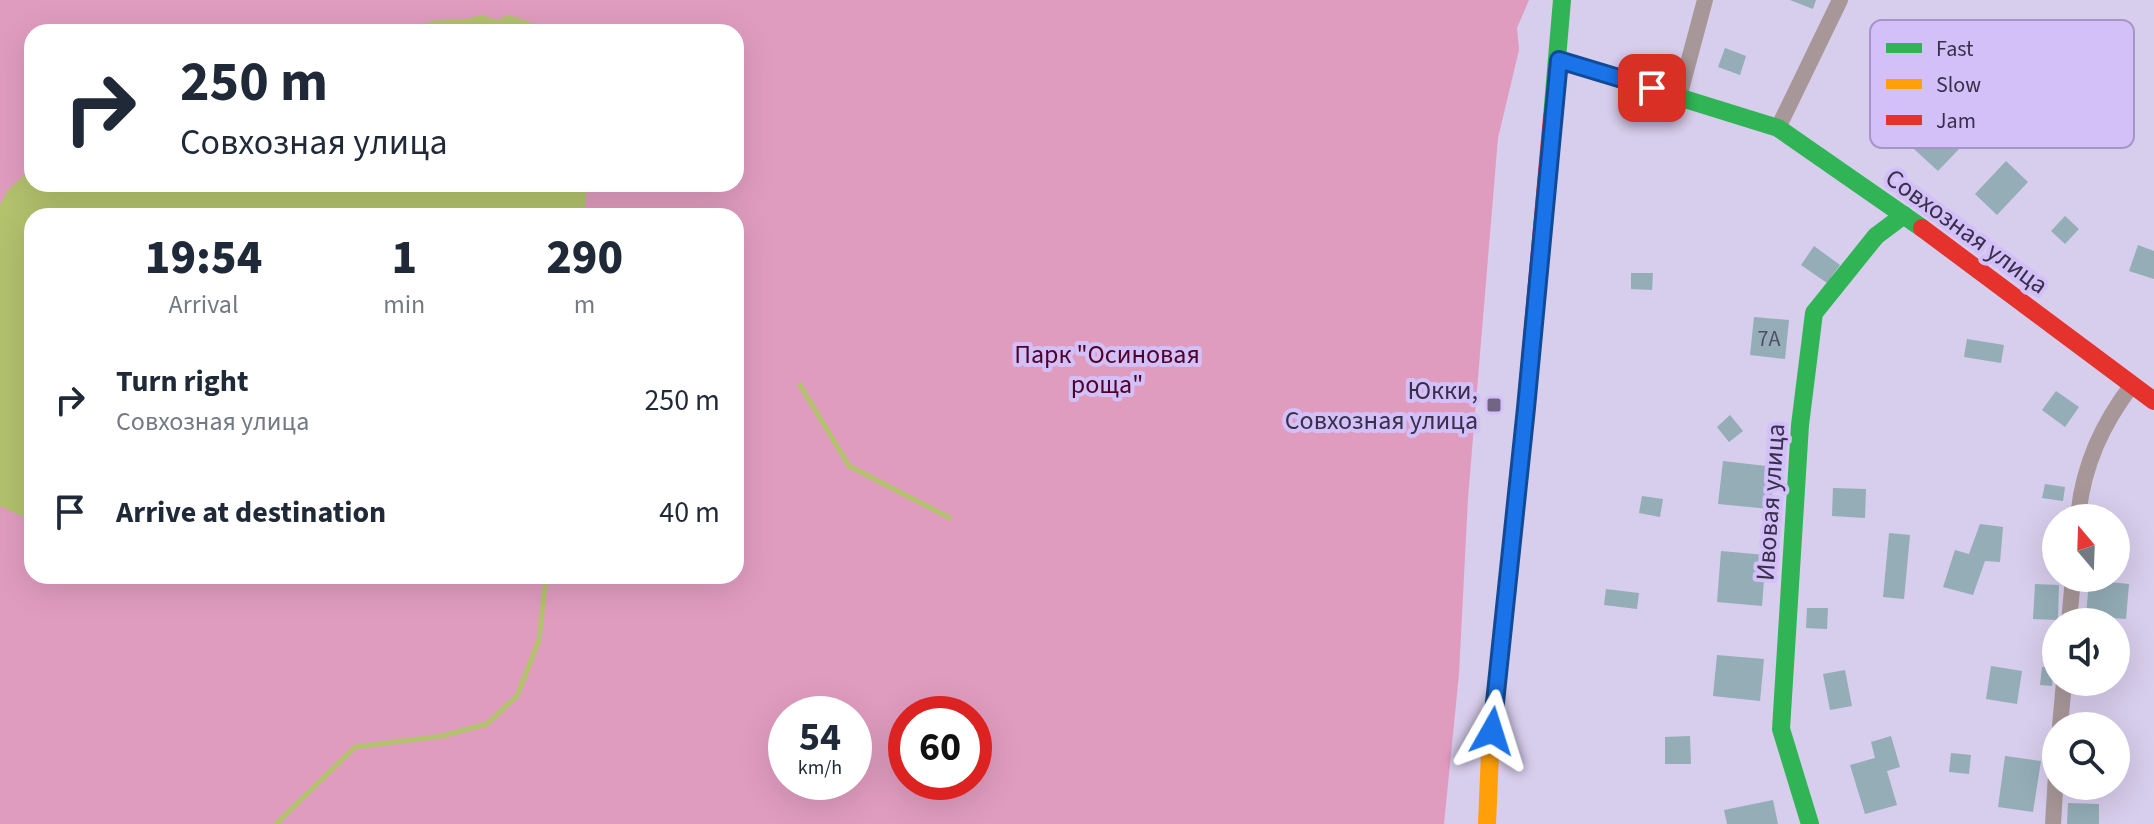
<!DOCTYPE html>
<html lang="en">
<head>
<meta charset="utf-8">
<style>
	:root { --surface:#fff; --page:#f6f6f7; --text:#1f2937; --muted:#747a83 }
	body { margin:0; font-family:"Source Sans 3",sans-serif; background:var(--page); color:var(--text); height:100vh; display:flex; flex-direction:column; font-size:30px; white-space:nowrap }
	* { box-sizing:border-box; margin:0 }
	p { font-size:26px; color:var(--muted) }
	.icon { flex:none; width:44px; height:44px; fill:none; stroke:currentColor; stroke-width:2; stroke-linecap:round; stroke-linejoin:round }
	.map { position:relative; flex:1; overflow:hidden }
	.side { position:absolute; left:24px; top:208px; width:720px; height:376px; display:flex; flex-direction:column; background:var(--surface); border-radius:24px; box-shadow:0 8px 32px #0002 }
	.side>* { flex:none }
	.hud { position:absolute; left:24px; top:24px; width:720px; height:168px; border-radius:24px; box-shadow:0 8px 32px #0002; background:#fff; color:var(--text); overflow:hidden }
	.needle { width:52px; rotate:341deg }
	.controls { position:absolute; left:2042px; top:504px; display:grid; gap:16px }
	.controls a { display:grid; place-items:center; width:88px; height:88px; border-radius:50%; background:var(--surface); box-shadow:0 8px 32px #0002; font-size:40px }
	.speed { position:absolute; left:768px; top:696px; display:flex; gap:16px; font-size:40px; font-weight:700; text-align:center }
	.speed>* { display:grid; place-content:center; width:104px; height:104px; border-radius:50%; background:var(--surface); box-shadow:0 8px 32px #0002; line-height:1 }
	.speed small { font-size:20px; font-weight:400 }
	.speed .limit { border:12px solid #d22; background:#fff; color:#111 }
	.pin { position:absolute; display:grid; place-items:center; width:68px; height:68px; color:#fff; margin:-34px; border-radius:16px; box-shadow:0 4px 12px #0006 }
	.me { position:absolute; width:88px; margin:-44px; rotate:6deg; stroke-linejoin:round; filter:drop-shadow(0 0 6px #0008) }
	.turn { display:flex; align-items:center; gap:28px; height:168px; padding:0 24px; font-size:36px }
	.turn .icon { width:104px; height:104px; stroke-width:2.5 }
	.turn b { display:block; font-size:56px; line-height:68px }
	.eta { display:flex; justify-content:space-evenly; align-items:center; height:136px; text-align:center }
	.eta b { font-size:48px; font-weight:800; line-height:56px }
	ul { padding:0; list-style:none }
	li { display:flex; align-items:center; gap:24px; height:112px; padding:0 24px }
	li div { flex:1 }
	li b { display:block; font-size:30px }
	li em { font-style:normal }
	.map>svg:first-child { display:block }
</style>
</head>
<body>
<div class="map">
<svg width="2154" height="824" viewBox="0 0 2154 824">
	<rect width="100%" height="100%" fill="#d7cdec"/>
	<path fill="#e09cbf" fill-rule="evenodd" d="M0,0H1529L1517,28L1519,50L1498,138L1468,498L1459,674L1444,824H0ZM32,32H736V184H32ZM32,216H736V576H32ZM786,714H854V782H786ZM906,714H974V782H906Z"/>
	<g fill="#b3c26d">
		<polygon points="481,15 497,20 509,15 536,24 536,32 363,32 398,31 435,20 466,19"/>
		<polygon points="32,168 32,184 587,184 584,216 32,216 32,521 0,506 0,205 7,191"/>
	</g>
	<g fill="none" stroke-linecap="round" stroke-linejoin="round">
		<g stroke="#b3c26d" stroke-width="5">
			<polyline points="800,385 849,466 950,518"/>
			<polyline points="276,824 355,747 442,736 487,724 517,696 539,640 546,576"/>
		</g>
	</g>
	<g fill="#94adb7">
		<polygon points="1790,0 1816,0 1813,9"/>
		<polygon points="1725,48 1746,56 1740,75 1718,67"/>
		<polygon points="1936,126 1960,148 1938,171 1914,149"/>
		<polygon points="2006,161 2028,182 1997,215 1975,194"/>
		<polygon points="2065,216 2079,229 2065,244 2051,231"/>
		<polygon points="2138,245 2154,251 2154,279 2129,271"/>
		<polygon points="1814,246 1840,265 1827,283 1801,265"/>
		<polygon points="1631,273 1653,273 1652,290 1631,289"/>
		<polygon points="1754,317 1789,320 1785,359 1750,355"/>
		<polygon points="1967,339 2004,345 2001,363 1964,357"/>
		<polygon points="2056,391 2079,407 2065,427 2042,410"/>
		<polygon points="1730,415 1743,431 1729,442 1717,427"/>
		<polygon points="1723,461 1775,467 1770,509 1718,504"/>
		<polygon points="2045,484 2065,487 2063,501 2042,498"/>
		<polygon points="1833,488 1866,489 1865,518 1832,516"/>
		<polygon points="1642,496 1663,499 1660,517 1639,513"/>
		<polygon points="1980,524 2003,527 2000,562 1985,561 1973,595 1943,587 1955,550 1969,554"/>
		<polygon points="1889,533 1910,535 1904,599 1883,597"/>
		<polygon points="1721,551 1766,555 1762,606 1717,602"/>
		<polygon points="2089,580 2129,584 2126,619 2086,616"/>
		<polygon points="2035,584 2059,585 2058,620 2033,619"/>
		<polygon points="1606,589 1639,593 1637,609 1604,605"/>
		<polygon points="1807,608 1828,608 1827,629 1806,628"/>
		<polygon points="1717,655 1764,659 1760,701 1713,696"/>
		<polygon points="1991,666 2022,671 2017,704 1986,699"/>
		<polygon points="2042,667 2054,668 2052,686 2040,685"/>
		<polygon points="1845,670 1852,706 1830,710 1823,674"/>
		<polygon points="1690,736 1691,764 1665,764 1665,737"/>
		<polygon points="1891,736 1900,767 1887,771 1897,805 1865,814 1850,765 1875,758 1871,742"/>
		<polygon points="1951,753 1971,755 1969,774 1949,772"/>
		<polygon points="2005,756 2041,761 2033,812 1998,807"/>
		<polygon points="1773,800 1778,824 1727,824 1724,810"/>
		<polygon points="2068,803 2099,804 2099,824 2067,824"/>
	</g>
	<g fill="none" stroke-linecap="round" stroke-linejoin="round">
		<g stroke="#a89798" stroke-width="16">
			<polyline points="1679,97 1705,0"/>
			<polyline points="1778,128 1840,0"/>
			<path d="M2078,518C2082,469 2102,424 2132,385"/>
			<polyline points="2069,622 2073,578"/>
			<polyline points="2060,726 2064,682"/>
			<polyline points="2053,824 2056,775"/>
		</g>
		<g stroke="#30b455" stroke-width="18">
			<polyline points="1559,60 1778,128 1922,228"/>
			<polyline points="1552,117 1562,0"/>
			<polyline points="1810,824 1781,729 1800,425 1814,313 1876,236 1904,215"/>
		</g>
		<polyline stroke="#ff9f0a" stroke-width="18" points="1487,824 1490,753 1526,405"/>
		<g stroke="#e5322d" stroke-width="18">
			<polyline points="1922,228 2154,401"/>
			<polyline points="1526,405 1552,117"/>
		</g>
	</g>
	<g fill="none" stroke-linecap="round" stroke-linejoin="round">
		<defs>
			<polyline id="route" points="1492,731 1526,408 1559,60 1652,88"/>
		</defs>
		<use href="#route" stroke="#114b97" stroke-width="20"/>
		<use href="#route" stroke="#1a73e8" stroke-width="14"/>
	</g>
	<rect fill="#706683" stroke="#d3c0f9" stroke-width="3" x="1486" y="397" width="16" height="16" rx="4"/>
	<g text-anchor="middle" stroke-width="8" stroke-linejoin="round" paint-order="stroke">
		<g font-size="22" fill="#504e66">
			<text x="1769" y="346">7А</text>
		</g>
		<g font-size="26" fill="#392f4b" stroke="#d3c0f9">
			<text transform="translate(1967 231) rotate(36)" y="9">Совхозная улица</text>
			<text transform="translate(1770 502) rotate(-86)" y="9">Ивовая улица</text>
		</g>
		<g font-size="26" fill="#500127" stroke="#d3c0f9">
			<text x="1107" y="363">Парк "Осиновая<tspan x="1107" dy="30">роща"</tspan></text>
		</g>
		<g font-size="26" fill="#392f4b" stroke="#d3c0f9" text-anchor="end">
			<text x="1478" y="399">Юкки,<tspan x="1478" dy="30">Совхозная улица</tspan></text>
		</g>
	</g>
	<rect x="1870" y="20" width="264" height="128" rx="12" fill="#d3c0f9" stroke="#a594c5" stroke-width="2"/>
	<rect x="1886" y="43" width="36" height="10" fill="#30b455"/>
	<rect x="1886" y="79" width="36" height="10" fill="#ff9f0a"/>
	<rect x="1886" y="115" width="36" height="10" fill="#e5322d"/>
	<g font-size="22" fill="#392f4b">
		<text x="1936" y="56">Fast</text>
		<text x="1936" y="92">Slow</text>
		<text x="1936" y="128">Jam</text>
	</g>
</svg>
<div class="controls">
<a><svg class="needle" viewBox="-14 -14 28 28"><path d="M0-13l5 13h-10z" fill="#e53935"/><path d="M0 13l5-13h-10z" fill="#747a83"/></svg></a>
<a><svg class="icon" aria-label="sound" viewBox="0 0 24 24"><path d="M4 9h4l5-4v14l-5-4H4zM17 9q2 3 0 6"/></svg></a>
<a><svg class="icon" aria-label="search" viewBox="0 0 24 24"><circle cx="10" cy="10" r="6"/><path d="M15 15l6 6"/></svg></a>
</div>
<div class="speed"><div>54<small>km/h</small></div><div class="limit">60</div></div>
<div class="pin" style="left:1652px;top:88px;background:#d93025"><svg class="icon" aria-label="arrive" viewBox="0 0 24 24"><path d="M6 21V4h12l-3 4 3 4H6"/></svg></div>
<svg class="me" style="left:1492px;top:731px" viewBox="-20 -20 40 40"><path d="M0-17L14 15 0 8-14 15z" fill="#1a73e8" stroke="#fff" stroke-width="4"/></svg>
<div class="hud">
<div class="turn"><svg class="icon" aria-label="right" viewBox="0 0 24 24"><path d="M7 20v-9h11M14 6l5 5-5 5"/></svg><div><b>250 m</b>Совхозная улица</div></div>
</div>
<section class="side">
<div class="eta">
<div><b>19:54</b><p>Arrival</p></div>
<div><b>1</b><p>min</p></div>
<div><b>290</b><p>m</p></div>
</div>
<ul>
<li><svg class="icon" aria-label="right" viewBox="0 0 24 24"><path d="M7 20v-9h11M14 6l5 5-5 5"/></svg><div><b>Turn right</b><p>Совхозная улица</p></div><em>250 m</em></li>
<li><svg class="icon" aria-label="arrive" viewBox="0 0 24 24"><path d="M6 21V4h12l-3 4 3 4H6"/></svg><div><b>Arrive at destination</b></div><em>40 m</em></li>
</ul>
</section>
</div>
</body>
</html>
